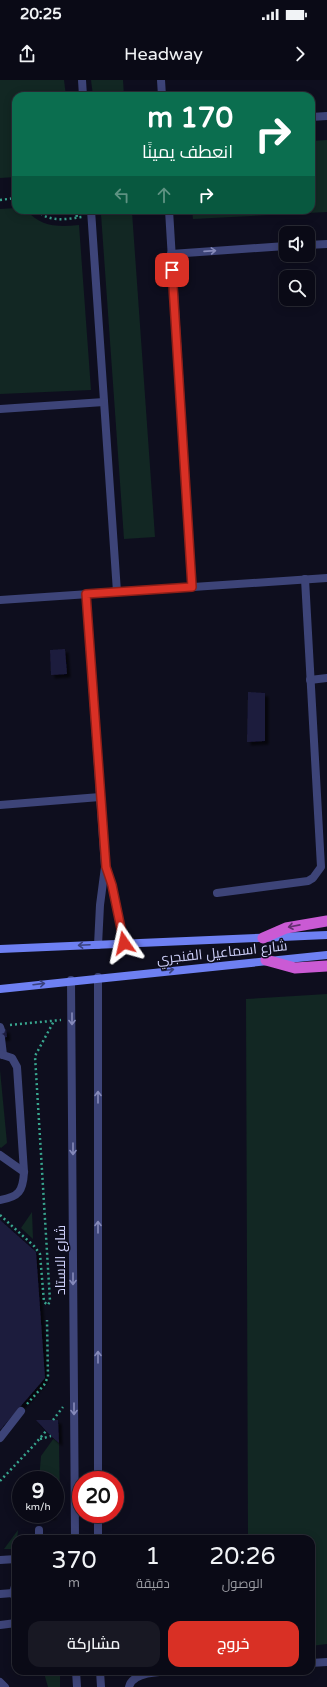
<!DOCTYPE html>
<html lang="ar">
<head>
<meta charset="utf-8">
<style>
	:root { --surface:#0a0a16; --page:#181823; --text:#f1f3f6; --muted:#999aa1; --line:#2a2b35; --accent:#d93025 }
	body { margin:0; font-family:"Varela Round",Cairo,sans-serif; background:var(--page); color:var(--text); direction:rtl; height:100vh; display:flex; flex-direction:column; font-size:15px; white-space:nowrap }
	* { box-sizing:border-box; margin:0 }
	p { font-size:13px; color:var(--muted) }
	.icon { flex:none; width:22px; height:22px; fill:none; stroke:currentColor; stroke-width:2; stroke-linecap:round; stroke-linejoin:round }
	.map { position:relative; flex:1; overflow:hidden; direction:ltr }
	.drawer { position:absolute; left:12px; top:1455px; width:303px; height:140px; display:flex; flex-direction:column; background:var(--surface); border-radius:12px; box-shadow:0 2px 10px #0003,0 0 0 1px var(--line); direction:rtl }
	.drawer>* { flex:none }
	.guide { position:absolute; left:12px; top:12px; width:303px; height:122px; border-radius:12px; box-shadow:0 2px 10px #0003,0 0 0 1px var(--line); direction:rtl; background:#0b6e4f; color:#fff; overflow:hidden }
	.tools { position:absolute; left:279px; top:146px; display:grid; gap:8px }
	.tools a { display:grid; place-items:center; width:36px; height:36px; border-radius:8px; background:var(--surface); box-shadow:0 2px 10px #0003,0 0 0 1px var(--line); font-size:20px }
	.speed { position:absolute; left:12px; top:1391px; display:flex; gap:8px; font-size:20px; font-weight:700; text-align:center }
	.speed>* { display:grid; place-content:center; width:52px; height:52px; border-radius:50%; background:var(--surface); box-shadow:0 2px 10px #0003,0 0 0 1px var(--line); line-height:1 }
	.speed small { font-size:10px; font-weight:400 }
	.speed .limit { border:6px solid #d22; background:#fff; color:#111 }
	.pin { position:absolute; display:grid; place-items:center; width:34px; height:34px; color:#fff; margin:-17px; border-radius:8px; box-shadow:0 2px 6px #0006 }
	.me { position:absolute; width:44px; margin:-22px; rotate:349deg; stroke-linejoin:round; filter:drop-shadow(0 0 3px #0008) }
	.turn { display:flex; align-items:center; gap:14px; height:84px; padding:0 16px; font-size:18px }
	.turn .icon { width:52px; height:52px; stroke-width:2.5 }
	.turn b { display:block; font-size:28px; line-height:34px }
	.lanes { display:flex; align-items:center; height:38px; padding:0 16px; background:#0003; justify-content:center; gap:20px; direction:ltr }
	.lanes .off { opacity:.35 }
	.eta { display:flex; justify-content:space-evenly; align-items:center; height:68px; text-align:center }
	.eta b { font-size:24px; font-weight:600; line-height:28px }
	.button { display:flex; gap:8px; margin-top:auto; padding:8px 16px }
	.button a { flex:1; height:46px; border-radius:12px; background:var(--accent); color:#fff; font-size:16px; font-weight:600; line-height:46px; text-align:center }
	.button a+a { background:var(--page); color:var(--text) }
	.status { display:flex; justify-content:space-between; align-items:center; height:28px; padding:0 20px; background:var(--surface); direction:ltr }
	.status svg { height:11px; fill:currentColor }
	header { display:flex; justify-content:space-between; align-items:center; height:52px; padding:0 16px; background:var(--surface); font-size:18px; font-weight:600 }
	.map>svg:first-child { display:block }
</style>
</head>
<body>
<div class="status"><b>20:25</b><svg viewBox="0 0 49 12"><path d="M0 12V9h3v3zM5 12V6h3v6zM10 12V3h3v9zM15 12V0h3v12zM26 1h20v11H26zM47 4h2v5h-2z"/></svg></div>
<header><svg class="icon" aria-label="forward" viewBox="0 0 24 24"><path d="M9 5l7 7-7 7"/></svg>Headway<svg class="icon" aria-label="share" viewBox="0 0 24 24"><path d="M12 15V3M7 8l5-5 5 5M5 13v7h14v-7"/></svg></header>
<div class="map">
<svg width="327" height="1607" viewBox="0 0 327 1607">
	<defs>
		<filter id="shadow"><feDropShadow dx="3.5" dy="3.5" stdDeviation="1" flood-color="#0009"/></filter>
	</defs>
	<rect width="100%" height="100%" fill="#0e0e1e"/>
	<g fill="#122723">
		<polygon points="0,0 64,0 66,16 16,16 16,97 0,98"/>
		<polygon points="91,0 123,0 124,16 93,16"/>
		<polygon points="327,60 327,132 193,139 192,130 311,130 311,61"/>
		<path d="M16,128V130H26C41,147 57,147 79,145L91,310L0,314V129Z"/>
		<polygon points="132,132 155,457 124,459 101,134"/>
		<polygon points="327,914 327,1564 311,1566 311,1459 248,1459 246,919"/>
		<polygon points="0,990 7,1063 1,1068 0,1067"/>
		<polygon points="32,1132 33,1159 21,1148"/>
		<polygon points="54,1358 59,1363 60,1425 55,1425 55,1400 39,1400 41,1376"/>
		<polygon points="21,1431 21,1434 45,1434 45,1436 18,1436"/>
		<polygon points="18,1450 16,1469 4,1469"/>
		<polygon points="44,1593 60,1593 60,1607 48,1607"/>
	</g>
	<g fill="#1d1c3d" filter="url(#shadow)">
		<polygon points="65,569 67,594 51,595 50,570"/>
		<polygon points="248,612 265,613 265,661 247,662"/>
		<polygon points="6,949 7,957 0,958 0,950"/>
		<polygon points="0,1140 36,1172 45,1298 0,1350"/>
		<polygon points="36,1340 58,1340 59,1363 51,1356"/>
		<rect x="45" y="1434" width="8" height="2"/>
	</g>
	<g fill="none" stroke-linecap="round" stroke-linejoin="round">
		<g stroke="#38a58e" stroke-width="2.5" stroke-dasharray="2 3" stroke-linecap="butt">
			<polyline points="0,120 16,118"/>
			<path d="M37,130C49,143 66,139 82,137"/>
			<polyline points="76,130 77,138"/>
			<polyline points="10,945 61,940"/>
			<polyline points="0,1135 34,1166 40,1174 44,1222 48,1225 50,1221 35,976 54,941"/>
			<polyline points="27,1324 44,1305 48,1297 47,1240"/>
			<polyline points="53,1340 63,1327"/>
			<polyline points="40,1359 51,1356"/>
			<polyline points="0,1401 35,1364 46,1351"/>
		</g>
		<g stroke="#3d4478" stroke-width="8">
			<polyline points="82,0 83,16"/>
			<polyline points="161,0 162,16"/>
			<polyline points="311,37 327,36"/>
			<polyline points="91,130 117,512"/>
			<polyline points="169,130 192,507"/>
			<polyline points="308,165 327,164"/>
			<polyline points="171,174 286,166"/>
			<polyline points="0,329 104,322"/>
			<polyline points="86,514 105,787 100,825 98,865"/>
			<polyline points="0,520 327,498"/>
			<polyline points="310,600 327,598"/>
			<polyline points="0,725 100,717"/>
			<polyline points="106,790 112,805 124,863"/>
			<polyline points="217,813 308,801 313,798 321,787 305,499"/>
			<polyline points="0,947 1,950"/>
			<polyline points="1,958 3,975"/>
			<path d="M0,974L12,978L17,987L24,1092C23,1111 19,1117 0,1120"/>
			<polyline points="0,1075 24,1092"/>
			<polyline points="0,1358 21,1331"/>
			<polyline points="39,1459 39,1450"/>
			<polyline points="0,1480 16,1479"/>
			<polyline points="16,1503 13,1513 16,1520"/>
			<polyline points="0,1514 13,1513"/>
			<polyline points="0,1545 16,1543"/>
			<polyline points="311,1583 327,1582"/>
			<polyline points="0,1602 5,1607"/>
			<path d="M129,1607C133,1589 170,1592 186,1591"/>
		</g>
		<g stroke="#3d4478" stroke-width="8">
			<polyline points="98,897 98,1400"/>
			<polyline points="71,900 75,1459"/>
			<polyline points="98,1459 98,1434"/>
			<polyline points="76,1591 77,1607"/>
			<polyline points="100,1591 101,1607"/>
		</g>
		<g stroke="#6e80f2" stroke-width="8">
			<polyline points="0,869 327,855"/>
			<polyline points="0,909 327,875"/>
		</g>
		<g stroke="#ca5ad4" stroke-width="11">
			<polyline points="263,858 286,848 327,841"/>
			<polyline points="266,880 295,888 327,886"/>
		</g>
	</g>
	<defs><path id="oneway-shaft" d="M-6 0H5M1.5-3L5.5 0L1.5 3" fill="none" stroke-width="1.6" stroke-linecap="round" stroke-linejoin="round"/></defs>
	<g stroke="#868aba">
		<use href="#oneway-shaft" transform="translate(210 171) rotate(-4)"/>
		<use href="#oneway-shaft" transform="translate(72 939) rotate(90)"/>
		<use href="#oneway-shaft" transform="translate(98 1017) rotate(-90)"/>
		<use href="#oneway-shaft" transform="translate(73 1069) rotate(90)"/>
		<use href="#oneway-shaft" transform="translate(98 1147) rotate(-90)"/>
		<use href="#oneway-shaft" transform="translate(73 1199) rotate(90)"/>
		<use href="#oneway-shaft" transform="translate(98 1277) rotate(-90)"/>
		<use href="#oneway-shaft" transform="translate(74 1329) rotate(90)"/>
	</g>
	<use stroke="#633070" href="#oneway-shaft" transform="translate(294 846) rotate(169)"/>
	<g stroke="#39417d">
		<use href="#oneway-shaft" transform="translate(84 865) rotate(177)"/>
		<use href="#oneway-shaft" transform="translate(168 890) rotate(-6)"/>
		<use href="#oneway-shaft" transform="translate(39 904) rotate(-7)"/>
	</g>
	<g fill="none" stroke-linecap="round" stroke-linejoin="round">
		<defs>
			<polyline id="route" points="124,863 112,805 106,787 86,514 192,507 172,190"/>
		</defs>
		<use href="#route" stroke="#8d1f18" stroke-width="10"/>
		<use href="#route" stroke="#d93025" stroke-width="7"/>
	</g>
	<g text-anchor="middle" stroke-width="3" stroke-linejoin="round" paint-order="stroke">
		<g font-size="14" fill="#cfd1fb" stroke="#0e0e1e">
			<text transform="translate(222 872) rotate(-6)" y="5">شارع اسماعيل الفنجري</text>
			<text transform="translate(60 1180) rotate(-90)" y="5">شارع الاستاد</text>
		</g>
	</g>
</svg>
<div class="tools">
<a><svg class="icon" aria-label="sound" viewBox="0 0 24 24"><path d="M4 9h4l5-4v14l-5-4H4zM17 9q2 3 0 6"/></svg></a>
<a><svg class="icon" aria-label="search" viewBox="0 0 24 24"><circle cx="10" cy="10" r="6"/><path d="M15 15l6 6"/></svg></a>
</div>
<div class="speed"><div>9<small>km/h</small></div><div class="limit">20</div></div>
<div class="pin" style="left:172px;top:190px;background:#d93025"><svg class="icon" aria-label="arrive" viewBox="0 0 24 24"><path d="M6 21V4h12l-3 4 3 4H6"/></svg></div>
<svg class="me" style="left:124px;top:863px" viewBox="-20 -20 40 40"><path d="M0-17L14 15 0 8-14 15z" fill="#d93025" stroke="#fff" stroke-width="4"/></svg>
<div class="guide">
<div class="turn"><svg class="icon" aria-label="right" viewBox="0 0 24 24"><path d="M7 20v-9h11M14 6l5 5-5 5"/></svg><div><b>170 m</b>انعطف يمينًا</div></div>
<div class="lanes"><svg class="icon off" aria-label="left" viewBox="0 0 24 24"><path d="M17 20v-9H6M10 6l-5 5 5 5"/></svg><svg class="icon off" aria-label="ahead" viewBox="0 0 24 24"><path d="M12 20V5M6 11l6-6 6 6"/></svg><svg class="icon" aria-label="right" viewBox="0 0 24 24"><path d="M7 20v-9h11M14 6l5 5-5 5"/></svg></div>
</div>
<section class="drawer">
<div class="eta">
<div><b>20:26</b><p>الوصول</p></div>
<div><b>1</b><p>دقيقة</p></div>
<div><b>370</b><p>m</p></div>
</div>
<div class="button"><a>خروج</a><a>مشاركة</a></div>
</section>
</div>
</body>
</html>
